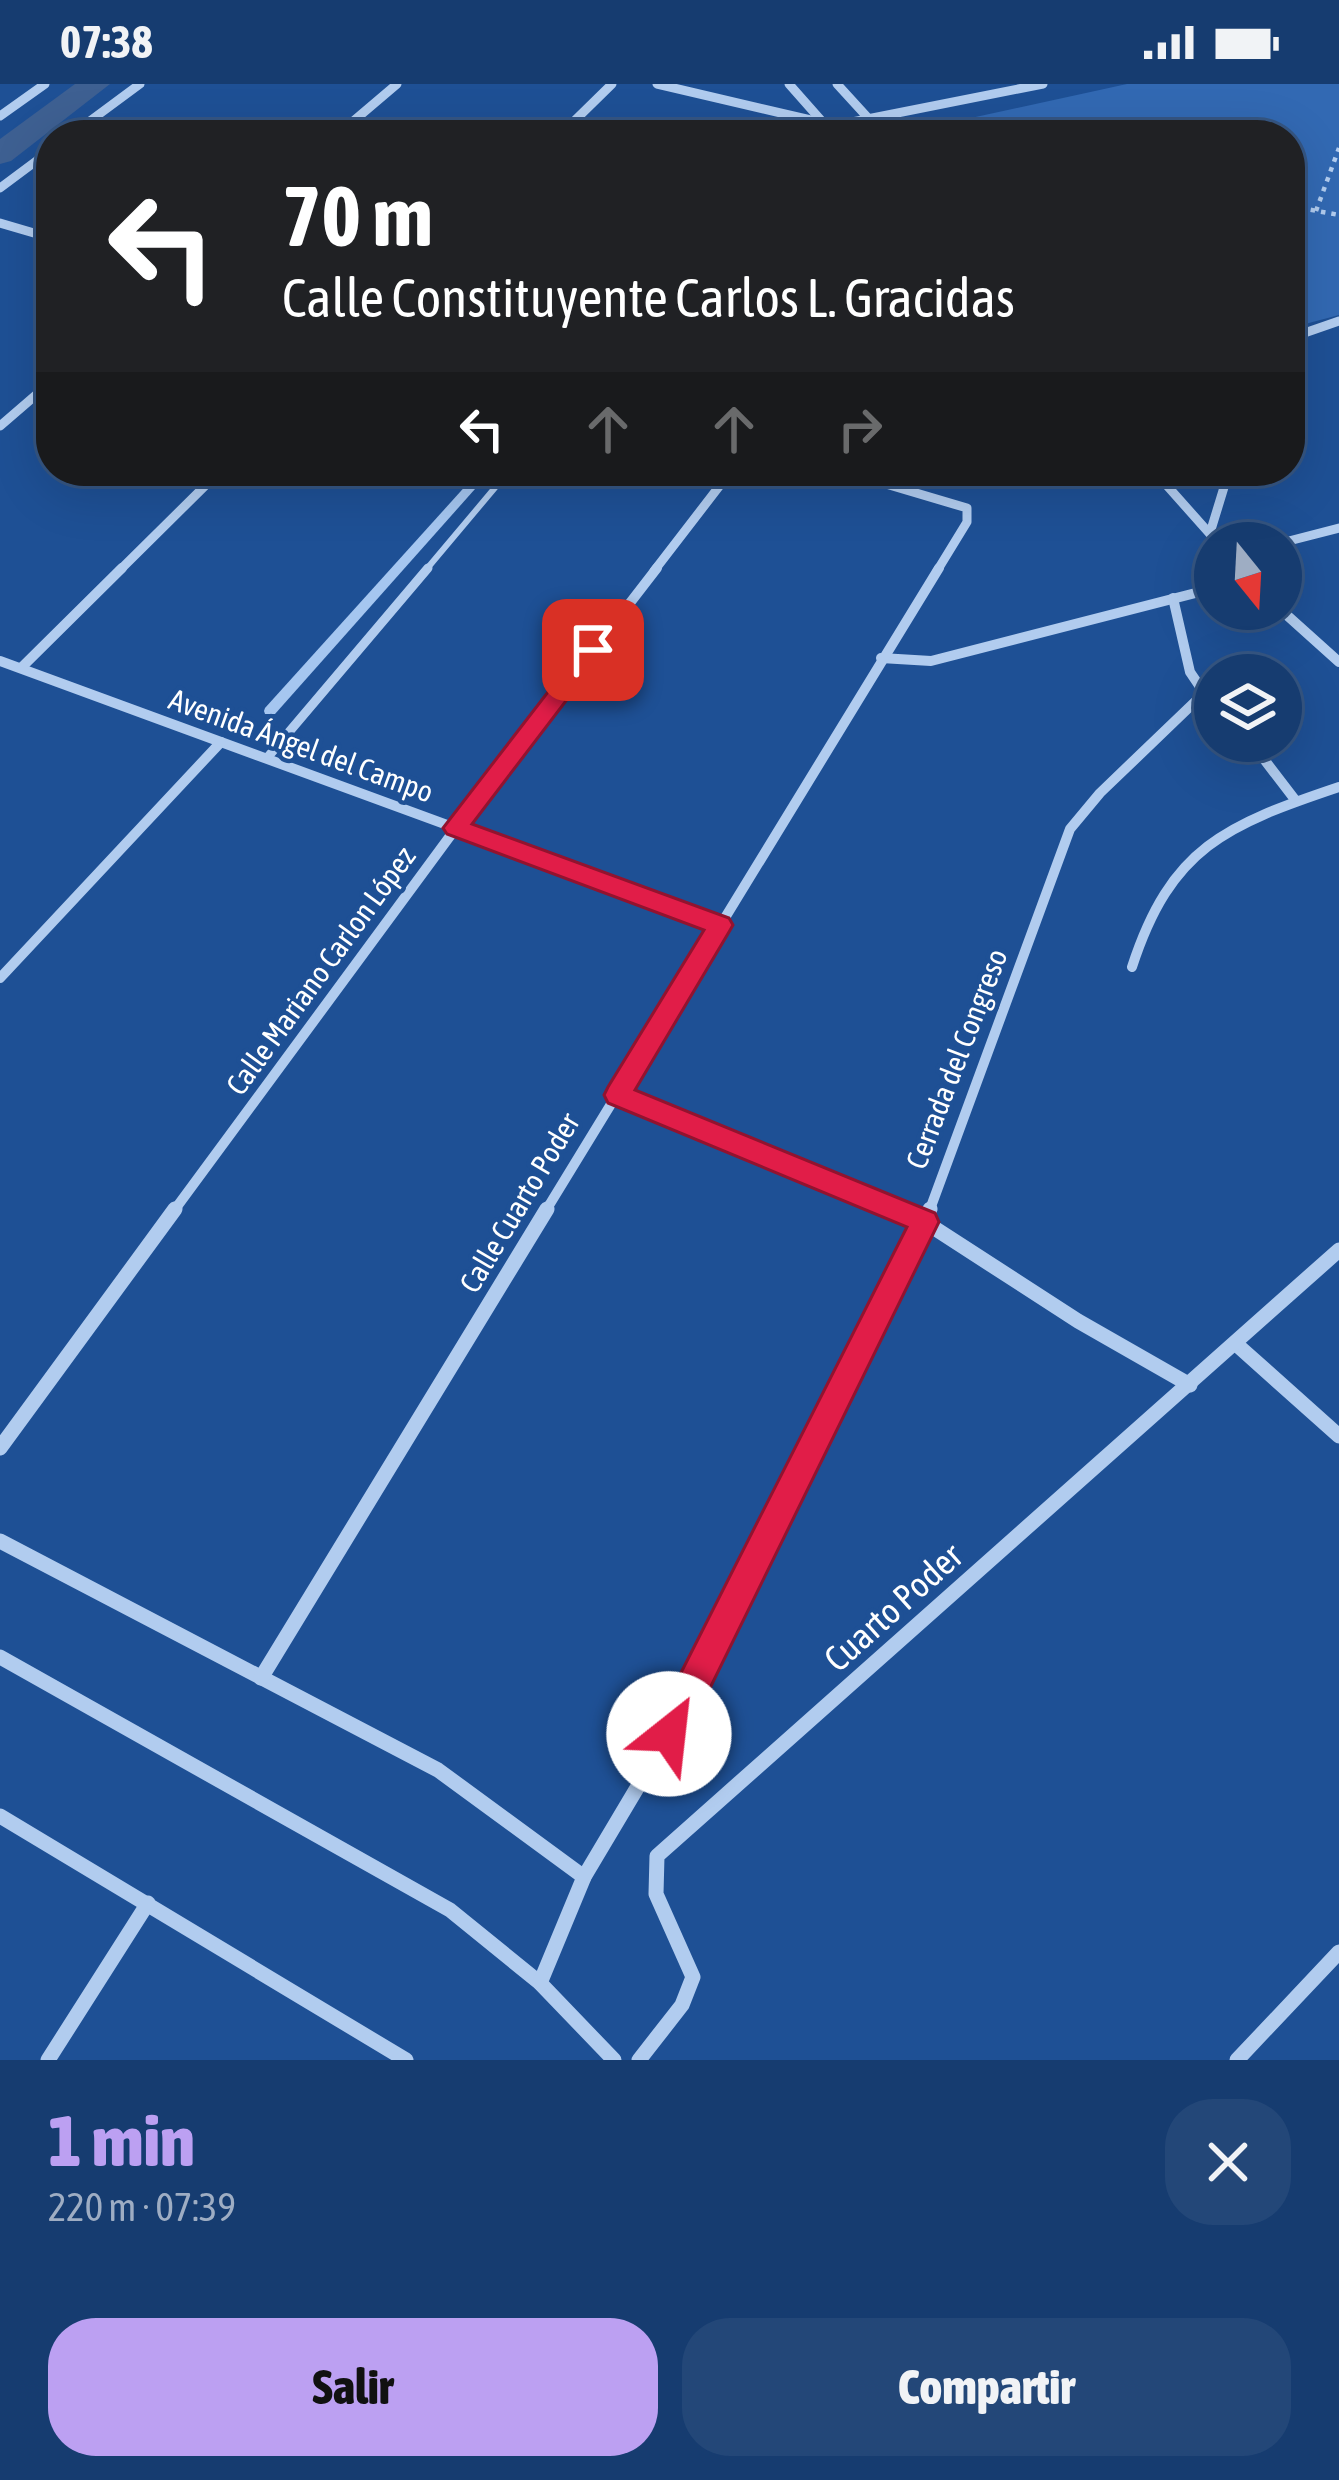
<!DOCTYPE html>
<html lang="es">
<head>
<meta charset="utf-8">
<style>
	:root { --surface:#163c70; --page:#234778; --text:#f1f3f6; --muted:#9eadc3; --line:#355683; --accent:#bca0f2 }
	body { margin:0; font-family:"Asap Condensed",sans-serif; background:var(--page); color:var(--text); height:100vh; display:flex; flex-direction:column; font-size:45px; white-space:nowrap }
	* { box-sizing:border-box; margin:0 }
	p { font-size:39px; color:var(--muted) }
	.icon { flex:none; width:66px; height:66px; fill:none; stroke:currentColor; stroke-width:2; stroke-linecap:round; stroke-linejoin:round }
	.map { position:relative; height:1976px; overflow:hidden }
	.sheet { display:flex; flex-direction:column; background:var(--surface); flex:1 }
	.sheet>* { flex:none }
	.banner { position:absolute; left:36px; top:36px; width:1269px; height:366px; border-radius:48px; box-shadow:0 12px 48px #0002,0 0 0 3px var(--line); background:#202124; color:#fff; overflow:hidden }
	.needle { width:78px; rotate:162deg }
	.buttons { position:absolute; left:1194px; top:438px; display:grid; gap:24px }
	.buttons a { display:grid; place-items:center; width:108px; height:108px; border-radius:50%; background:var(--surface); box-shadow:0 12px 48px #0002,0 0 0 3px var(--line); font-size:60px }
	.pin { position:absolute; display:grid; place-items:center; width:102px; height:102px; color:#fff; margin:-51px; border-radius:24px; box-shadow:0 6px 18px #0006 }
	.me { position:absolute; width:132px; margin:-66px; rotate:29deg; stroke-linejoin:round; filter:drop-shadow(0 0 9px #0008) }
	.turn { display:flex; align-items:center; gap:42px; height:252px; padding:0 48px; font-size:54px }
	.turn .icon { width:156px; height:156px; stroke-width:2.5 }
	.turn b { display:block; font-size:84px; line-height:102px }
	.lanes { display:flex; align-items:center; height:114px; padding:0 48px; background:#0003; justify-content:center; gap:60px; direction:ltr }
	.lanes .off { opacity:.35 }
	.round { display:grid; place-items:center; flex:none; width:126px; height:126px; border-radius:48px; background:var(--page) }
	.headline { display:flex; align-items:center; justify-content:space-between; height:204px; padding:0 48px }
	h1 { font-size:72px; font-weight:800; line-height:90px; color:var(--accent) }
	.cta { display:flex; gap:24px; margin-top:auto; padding:24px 48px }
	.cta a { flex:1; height:138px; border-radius:48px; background:var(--accent); color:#111; font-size:48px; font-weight:800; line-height:138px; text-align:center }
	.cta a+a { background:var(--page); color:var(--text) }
	.status { display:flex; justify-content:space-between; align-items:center; height:84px; padding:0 60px; background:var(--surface); direction:ltr }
	.status svg { height:33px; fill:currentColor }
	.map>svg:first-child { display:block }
</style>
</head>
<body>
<div class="status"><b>07:38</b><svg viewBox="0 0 49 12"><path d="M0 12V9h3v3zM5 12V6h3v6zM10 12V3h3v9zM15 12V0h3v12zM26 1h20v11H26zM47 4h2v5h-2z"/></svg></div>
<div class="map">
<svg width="1339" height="1976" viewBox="0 0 1339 1976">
	<rect width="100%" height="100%" fill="#1e5095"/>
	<polygon fill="#3269b3" points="1127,0 1339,0 1339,231 1290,244 1290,51 893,51"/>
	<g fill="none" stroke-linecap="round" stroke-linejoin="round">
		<g fill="#a5c6f0" fill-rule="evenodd">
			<polygon points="791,38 796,41 788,51 778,51"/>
			<polygon points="479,387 491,387 275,630 265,630 264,627 265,624"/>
		</g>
		<polygon fill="#3e6092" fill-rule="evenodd" points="75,0 110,0 11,77 0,80 0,55"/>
		<g stroke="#b1ccef" stroke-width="4.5" stroke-dasharray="4.5 6" stroke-linecap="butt">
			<polyline points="1290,122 1339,131"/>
			<polyline points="1316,127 1339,64"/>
		</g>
		<polyline stroke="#b1ccef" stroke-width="6" points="425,487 509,387"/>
		<polyline stroke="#b1ccef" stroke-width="9" points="267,674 428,484"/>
		<g stroke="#b1ccef" stroke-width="9">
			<polyline points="657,0 815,37"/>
			<polyline points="789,0 827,43 847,51"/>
			<polyline points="837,0 869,35 869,51"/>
			<polyline points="0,32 45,0"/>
			<polyline points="71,51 140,0"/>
			<polyline points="337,51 397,0"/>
			<polyline points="560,51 612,0"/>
			<polyline points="793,51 815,37 827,43 1043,0"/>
			<polyline points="0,104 51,66"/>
			<polyline points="0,139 51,154"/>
			<polyline points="1290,254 1339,237"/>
			<polyline points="0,342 51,298"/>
			<polyline points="842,387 967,424 967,438 937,487"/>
			<polyline points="1154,387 1218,459"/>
			<polyline points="1210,449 1229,387"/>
			<polyline points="1281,459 1339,444"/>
			<polyline points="119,487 220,387"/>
			<polyline points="654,487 731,387"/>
		</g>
		<g stroke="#b1ccef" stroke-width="10">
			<polyline points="1173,514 1190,588 1215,625"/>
			<polyline points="1280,525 1339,578"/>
			<polyline points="881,574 931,577 1215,504"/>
			<polyline points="0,577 720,841"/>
			<polyline points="21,584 122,484"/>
			<polyline points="1250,657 1296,717"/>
			<path d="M1132,883C1171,763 1226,741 1339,703"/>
			<polyline points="0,894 221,658"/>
			<polyline points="617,1011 902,1128"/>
			<polyline points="173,1128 456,744 657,484"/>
			<polyline points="545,1128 939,484"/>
			<polyline points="929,1128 1070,745 1100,709 1201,612"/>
		</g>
		<g stroke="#b1ccef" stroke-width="15">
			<polyline points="894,1125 925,1138 1078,1237 1190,1301"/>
			<polyline points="1236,1260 1339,1352"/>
			<polyline points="0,1364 175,1125"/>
			<polyline points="0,1457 438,1686 584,1793"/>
			<polyline points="0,1573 450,1826 540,1899 614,1976"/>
			<polyline points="261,1594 547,1125"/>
			<polyline points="0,1732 406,1976"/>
			<polyline points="540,1899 584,1793 690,1615 930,1125"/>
			<polyline points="48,1976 148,1819"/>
			<polyline points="639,1976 682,1921 693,1893 656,1810 657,1772 1339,1166"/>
			<polyline points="1237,1976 1339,1868"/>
		</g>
	</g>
	<polygon fill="#e11d48" stroke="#92132f" stroke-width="3" points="593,558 601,560 601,571 472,740 729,834 733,841 729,848 635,1006 935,1129 939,1138 681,1663 669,1668 656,1663 651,1650 656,1638 907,1143 608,1019 604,1011 608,1003 704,846 447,750 443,744 585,560"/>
	<g text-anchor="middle" stroke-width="9" stroke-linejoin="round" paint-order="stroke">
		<g font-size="30" fill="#fff" stroke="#1e5095">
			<text transform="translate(301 662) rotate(20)" y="10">Avenida Ángel del Campo</text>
			<text transform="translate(321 887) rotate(-54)" y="10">Calle Mariano Carlon López</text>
			<text transform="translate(957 975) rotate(-69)" y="10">Cerrada del Congreso</text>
			<text transform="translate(520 1119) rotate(-59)" y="10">Calle Cuarto Poder</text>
		</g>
		<g font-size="36" fill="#fff" stroke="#1e5095">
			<text transform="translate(893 1523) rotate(-42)" y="13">Cuarto Poder</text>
		</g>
	</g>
</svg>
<div class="buttons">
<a><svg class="needle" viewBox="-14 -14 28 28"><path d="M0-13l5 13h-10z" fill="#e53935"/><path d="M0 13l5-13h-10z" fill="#9eadc3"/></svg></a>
<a><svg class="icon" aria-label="layers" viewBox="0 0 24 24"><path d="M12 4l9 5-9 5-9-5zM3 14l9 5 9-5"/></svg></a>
</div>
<div class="pin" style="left:593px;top:566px;background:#d93025"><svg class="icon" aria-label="arrive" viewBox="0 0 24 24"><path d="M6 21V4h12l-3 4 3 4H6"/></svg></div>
<svg class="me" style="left:669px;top:1650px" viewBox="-20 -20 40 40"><circle r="19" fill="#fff"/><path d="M0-13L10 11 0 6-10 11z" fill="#e11d48"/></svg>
<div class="banner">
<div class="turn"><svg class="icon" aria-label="left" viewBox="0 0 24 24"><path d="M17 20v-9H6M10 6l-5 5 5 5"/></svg><div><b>70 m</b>Calle Constituyente Carlos L. Gracidas</div></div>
<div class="lanes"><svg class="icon" aria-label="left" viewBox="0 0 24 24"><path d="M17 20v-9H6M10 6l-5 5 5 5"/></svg><svg class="icon off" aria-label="ahead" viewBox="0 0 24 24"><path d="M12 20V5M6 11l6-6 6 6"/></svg><svg class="icon off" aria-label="ahead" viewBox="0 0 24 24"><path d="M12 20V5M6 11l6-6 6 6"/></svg><svg class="icon off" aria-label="right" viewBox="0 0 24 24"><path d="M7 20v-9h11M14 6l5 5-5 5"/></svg></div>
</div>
</div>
<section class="sheet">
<div class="headline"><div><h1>1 min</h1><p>220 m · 07:39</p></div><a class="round"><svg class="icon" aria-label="close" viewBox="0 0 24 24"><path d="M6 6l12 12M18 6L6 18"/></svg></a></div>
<div class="cta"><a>Salir</a><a>Compartir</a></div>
</section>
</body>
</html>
